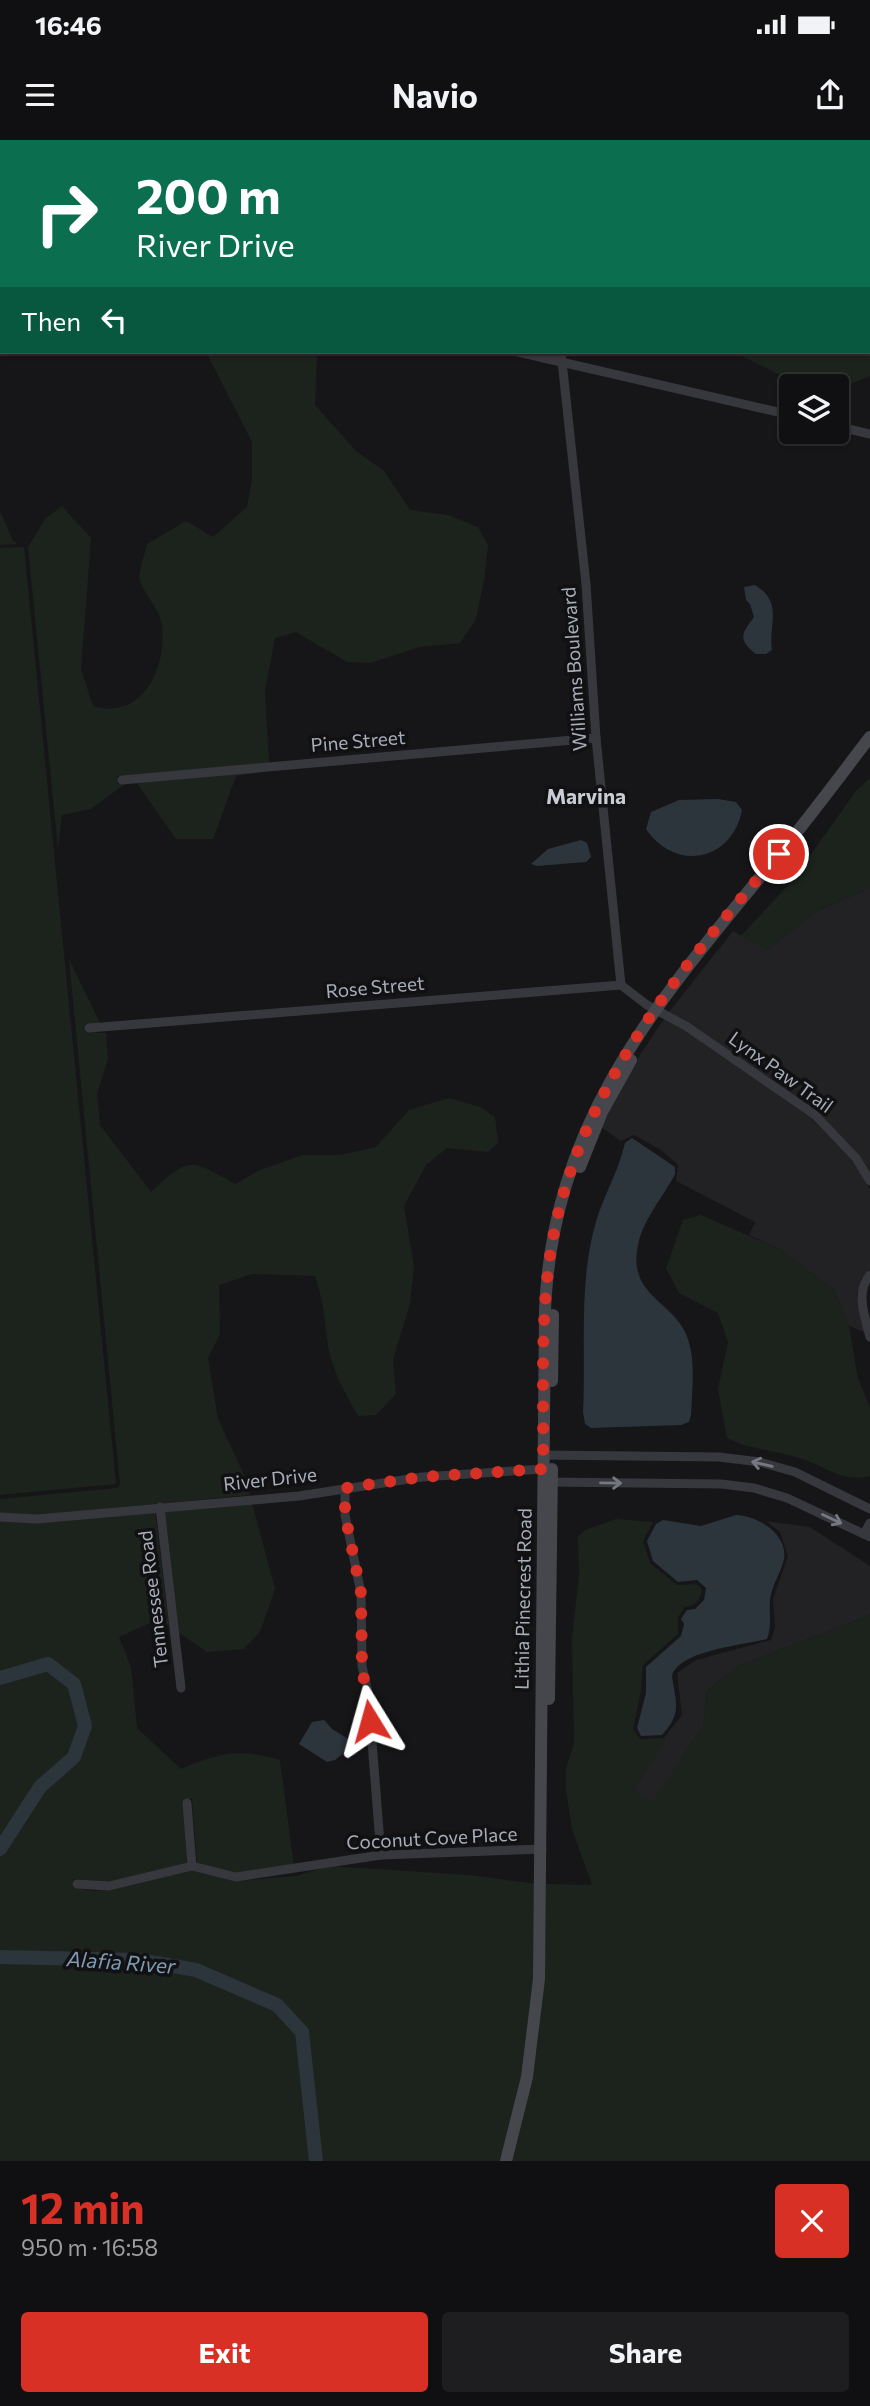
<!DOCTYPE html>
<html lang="en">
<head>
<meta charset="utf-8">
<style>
	:root { --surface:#101012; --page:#1e1e20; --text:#f1f3f6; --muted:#9c9d9f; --line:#303032; --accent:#d93025 }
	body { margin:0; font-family:Commissioner,sans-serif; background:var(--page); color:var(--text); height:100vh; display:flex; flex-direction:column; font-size:26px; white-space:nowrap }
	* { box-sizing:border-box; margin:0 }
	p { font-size:23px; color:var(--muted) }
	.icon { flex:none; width:38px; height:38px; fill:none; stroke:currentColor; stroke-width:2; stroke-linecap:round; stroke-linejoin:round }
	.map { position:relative; height:2021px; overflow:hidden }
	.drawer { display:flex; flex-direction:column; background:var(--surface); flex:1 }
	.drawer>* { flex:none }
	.top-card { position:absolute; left:0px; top:0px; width:872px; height:214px; box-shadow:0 2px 5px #0004,0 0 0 2px var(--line); background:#0b6e4f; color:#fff; overflow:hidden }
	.tools { position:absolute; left:779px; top:234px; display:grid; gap:14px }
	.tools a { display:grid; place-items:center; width:70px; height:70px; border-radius:7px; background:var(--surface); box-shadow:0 2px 5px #0004,0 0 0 2px var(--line); font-size:35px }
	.pin { position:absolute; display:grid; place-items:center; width:60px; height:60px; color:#fff; margin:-30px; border:4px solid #fff; border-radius:50%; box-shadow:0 2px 7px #0007 }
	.me { position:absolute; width:77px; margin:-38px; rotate:352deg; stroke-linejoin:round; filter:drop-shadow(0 0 5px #0008) }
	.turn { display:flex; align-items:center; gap:24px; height:147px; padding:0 21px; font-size:32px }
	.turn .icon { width:91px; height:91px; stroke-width:2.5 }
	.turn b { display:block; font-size:49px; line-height:60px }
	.then { display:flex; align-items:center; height:66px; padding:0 21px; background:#0003; gap:14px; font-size:26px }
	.round { display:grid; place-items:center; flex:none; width:74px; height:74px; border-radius:7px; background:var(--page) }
	.overview { display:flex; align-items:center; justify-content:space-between; height:119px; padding:0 21px }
	h1 { font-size:42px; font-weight:700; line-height:52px; color:var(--accent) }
	.cta { display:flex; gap:14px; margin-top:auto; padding:14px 21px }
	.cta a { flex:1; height:80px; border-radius:7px; background:var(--accent); color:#fff; font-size:28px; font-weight:700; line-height:80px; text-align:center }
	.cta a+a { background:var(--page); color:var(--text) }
	.status { display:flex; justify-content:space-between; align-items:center; height:49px; padding:0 35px; background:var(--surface); direction:ltr }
	.status svg { height:19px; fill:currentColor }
	header { display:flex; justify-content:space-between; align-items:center; height:91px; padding:0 21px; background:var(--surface); font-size:32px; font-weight:700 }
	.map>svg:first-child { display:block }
</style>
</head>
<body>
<div class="status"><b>16:46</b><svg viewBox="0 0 49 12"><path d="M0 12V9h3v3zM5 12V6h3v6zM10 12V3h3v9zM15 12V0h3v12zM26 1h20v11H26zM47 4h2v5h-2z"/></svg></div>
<header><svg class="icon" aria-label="menu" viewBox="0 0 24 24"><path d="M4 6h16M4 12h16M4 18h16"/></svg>Navio<svg class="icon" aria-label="share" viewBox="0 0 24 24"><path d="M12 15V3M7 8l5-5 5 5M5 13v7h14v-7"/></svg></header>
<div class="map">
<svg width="870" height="2021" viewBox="0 0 870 2021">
	<rect width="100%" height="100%" fill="#161618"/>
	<g fill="#222225">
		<polygon points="870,748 870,1032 860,1016 818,972 689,883 669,872 733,791 768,809 819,770"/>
		<polygon points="664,879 683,889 811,978 852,1020 870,1049 870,1129 861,1139 857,1155 864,1192 849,1186 834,1150 779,1109 749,1095 755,1082 676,1041 678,1025 661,1010 634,995 621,1001 601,987 628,933"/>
		<polygon points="766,1381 810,1387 870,1426 870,1475 738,1526 707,1551 703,1586 653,1663 634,1652 664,1598 682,1575 677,1533 696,1520 771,1500 775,1488 773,1459 788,1416 780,1392"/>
	</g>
	<g fill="#1c231d">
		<polygon points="870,103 870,236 850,244 786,238 734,212 870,212"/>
		<path d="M206,212H317L315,265L356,311L384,331L410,370L448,375L478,387L488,405L484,440L476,479L460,503L420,507L370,523L347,522L296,492L275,498L265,551L269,623L117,636L118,644H125L91,669L62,675L58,708L28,407L45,379L62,366L91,398L81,529L93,566C143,581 167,528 162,485C160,469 145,456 140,441C138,431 145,414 147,404L186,381L213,397L247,367L252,340V302Z"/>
		<polygon points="0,371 13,401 18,404 0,405"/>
		<polygon points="24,407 116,1344 0,1355 0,408"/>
		<polygon points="269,631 236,636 213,699 176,699 137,643"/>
		<polygon points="870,638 870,748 819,770 768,809 741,796 791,742 856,651"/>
		<path d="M69,819L100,883L84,885L85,892L106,893L108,919L97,954L100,985L151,1052C189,1016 191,1019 235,1044L260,1030L303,1015H340L376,1007L409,970L449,958L480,967L495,977L498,1003L488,1012L447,1008L426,1025L404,1066L414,1126L410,1164L393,1219L396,1254L376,1275L358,1276C347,1256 334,1234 329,1211C324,1182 325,1165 315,1136L252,1134L219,1145L220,1194L208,1218L218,1279L245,1337L250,1355L37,1375L0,1373V1359L117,1348L120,1344Z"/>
		<path d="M701,1075L779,1109L834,1150L849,1186L858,1239L870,1267V1336C840,1343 823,1324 796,1317C772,1310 749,1309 727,1298L718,1249L728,1202L718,1173L679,1153L666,1128L683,1080Z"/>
		<polygon points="252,1363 275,1449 260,1492 244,1509 207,1512 179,1493 165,1371"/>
		<path d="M155,1371L169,1486L159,1479L119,1497L131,1527L137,1588L181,1629C220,1613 239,1608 280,1620L294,1727L237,1733L197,1723L192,1659H183L187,1723L109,1742L74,1739L72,1747L94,1751L110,1750L192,1730L237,1741L296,1736L329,1726L469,1735L537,1744L535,1839L528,1908L501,2021H0V1381Z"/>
		<path d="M616,1379L653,1382L643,1401L650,1423L677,1445L696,1444L702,1449C700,1461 696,1465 685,1467L678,1477V1494L643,1525L641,1551L633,1589L640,1599L666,1598L634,1652L653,1662L703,1586L707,1551L738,1526L870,1475V2021H511L537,1909L544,1839L546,1744L592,1745L572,1689L566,1650V1628L574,1604L572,1499L579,1434L578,1397L585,1390Z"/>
	</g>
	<g fill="#2c353c">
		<path d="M755,445C784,463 768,484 772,510L766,514H756C736,499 743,492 754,477L750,464L746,460L744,447Z"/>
		<path d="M718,659L736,662L742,670C732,721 676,733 646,689L651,672L679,660Z"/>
		<polygon points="581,700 587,703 591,717 586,722 537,726 531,724 548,709"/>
		<path d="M632,998L675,1027V1034C664,1056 643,1079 638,1105C628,1153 667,1159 684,1190C697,1214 692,1249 691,1275L689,1282L681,1285L591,1288L585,1284L583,1272C586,1213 579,1151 593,1093C600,1061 618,1034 625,1003Z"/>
		<path d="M736,1375C757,1376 788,1393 784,1419C781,1433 771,1446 770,1461C769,1475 772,1486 767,1499C744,1505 679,1510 672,1536C676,1564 682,1573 662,1595L641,1596L637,1588L646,1553V1527L681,1496L684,1484L681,1479L687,1470L695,1469L704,1460L706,1448L697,1440L678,1442L653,1421L647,1401L656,1384L663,1380L701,1386Z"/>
		<polygon points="324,1580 332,1589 350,1600 352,1606 335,1620 327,1622 299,1604 312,1582"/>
	</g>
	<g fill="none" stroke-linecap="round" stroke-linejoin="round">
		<g stroke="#2c353c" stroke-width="14">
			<polyline points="0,1538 48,1524 74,1544 85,1586 74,1617 40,1647 0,1709"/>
			<polyline points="0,1817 139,1820 196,1830 277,1865 302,1892 316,2021"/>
		</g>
		<g stroke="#37383d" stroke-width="9">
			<polyline points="544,0 544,2"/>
			<polyline points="740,0 745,2"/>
			<polyline points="870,54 870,55"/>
			<polyline points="0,151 2,150"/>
			<polyline points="518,212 791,275"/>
			<polyline points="561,212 586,444 596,598 621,845"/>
			<polyline points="836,286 870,294"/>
			<polyline points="122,640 596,598"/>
			<polyline points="89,888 621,845 647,865 686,886 815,975 856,1018 870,1041"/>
			<path d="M870,1135C855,1151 865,1178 870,1197"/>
			<polyline points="543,1315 719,1317 760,1322 795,1332 870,1369"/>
			<polyline points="548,1342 721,1344 754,1348 787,1358 870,1397"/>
			<polyline points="345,1348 345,1375 361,1453 362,1526 368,1552 381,1715"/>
			<polyline points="160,1367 181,1548"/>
			<polyline points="0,1377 37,1379 299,1356 422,1337 543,1329"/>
			<polyline points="864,1394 870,1383"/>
			<polyline points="187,1663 192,1726"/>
			<polyline points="77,1744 109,1746 192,1726 236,1737 381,1715 542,1709"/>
		</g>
		<g stroke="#45474d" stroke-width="12">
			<polyline points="580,1027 602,972 631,920"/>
			<polyline points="552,1241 553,1175"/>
			<polyline points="549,1559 552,1329"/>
			<path d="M506,2021L527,1937L539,1839L545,1170C553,976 662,857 779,714C811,676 840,636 870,597"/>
		</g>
	</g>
	<defs><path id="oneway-shaft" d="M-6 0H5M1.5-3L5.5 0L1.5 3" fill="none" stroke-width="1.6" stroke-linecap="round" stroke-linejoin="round" transform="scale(1.75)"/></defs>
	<g stroke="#757881">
		<use href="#oneway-shaft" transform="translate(762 1324) rotate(-167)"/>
		<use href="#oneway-shaft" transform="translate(611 1343) rotate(1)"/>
		<use href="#oneway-shaft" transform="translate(832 1379) rotate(25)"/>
	</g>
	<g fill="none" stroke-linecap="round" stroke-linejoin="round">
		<path stroke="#d93025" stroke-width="12" stroke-dasharray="0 21.6" d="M370,1581L362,1526L361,1453L345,1374V1348L422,1337L543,1329C544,1261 540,1191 549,1123C570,960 676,834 779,714"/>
	</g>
	<g text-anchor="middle" stroke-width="7" stroke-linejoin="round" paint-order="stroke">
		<g font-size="19" fill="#a8adb8" stroke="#111113">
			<text transform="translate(574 529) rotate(-94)" y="7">Williams Boulevard</text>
			<text transform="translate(358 601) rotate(-5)" y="7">Pine Street</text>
			<text transform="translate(375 847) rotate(-5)" y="7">Rose Street</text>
			<text transform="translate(781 932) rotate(36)" y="7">Lynx Paw Trail</text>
			<text transform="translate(270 1339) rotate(-6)" y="7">River Drive</text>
			<text transform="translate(153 1459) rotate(-97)" y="7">Tennessee Road</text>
			<text transform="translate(523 1459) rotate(-89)" y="7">Lithia Pinecrest Road</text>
			<text transform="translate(432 1698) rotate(-3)" y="7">Coconut Cove Place</text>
		</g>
		<g font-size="21" font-weight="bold" fill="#c9ccd4" stroke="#111113">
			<text x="586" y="664">Marvina</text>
		</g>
		<g font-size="21" font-style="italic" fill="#7f9bb3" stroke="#111113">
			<text transform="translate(121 1823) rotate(4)" y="7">Alafia River</text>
		</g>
	</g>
</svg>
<div class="tools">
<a><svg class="icon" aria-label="layers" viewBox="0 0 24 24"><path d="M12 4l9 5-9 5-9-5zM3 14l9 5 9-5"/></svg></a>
</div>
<div class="pin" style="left:779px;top:714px;background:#d93025"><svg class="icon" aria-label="arrive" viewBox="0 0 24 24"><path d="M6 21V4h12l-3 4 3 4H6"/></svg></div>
<svg class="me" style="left:370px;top:1581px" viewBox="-20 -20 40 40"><path d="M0-17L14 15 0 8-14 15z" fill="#d93025" stroke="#fff" stroke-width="4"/></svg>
<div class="top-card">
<div class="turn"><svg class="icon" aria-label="right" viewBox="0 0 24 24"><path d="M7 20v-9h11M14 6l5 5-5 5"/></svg><div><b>200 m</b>River Drive</div></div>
<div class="then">Then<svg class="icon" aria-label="left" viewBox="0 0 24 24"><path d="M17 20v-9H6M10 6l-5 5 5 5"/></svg></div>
</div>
</div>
<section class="drawer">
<div class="overview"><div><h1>12 min</h1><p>950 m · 16:58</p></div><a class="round" style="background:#d93025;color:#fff"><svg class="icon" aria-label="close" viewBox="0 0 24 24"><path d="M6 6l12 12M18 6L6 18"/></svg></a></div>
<div class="cta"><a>Exit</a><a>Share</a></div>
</section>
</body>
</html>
